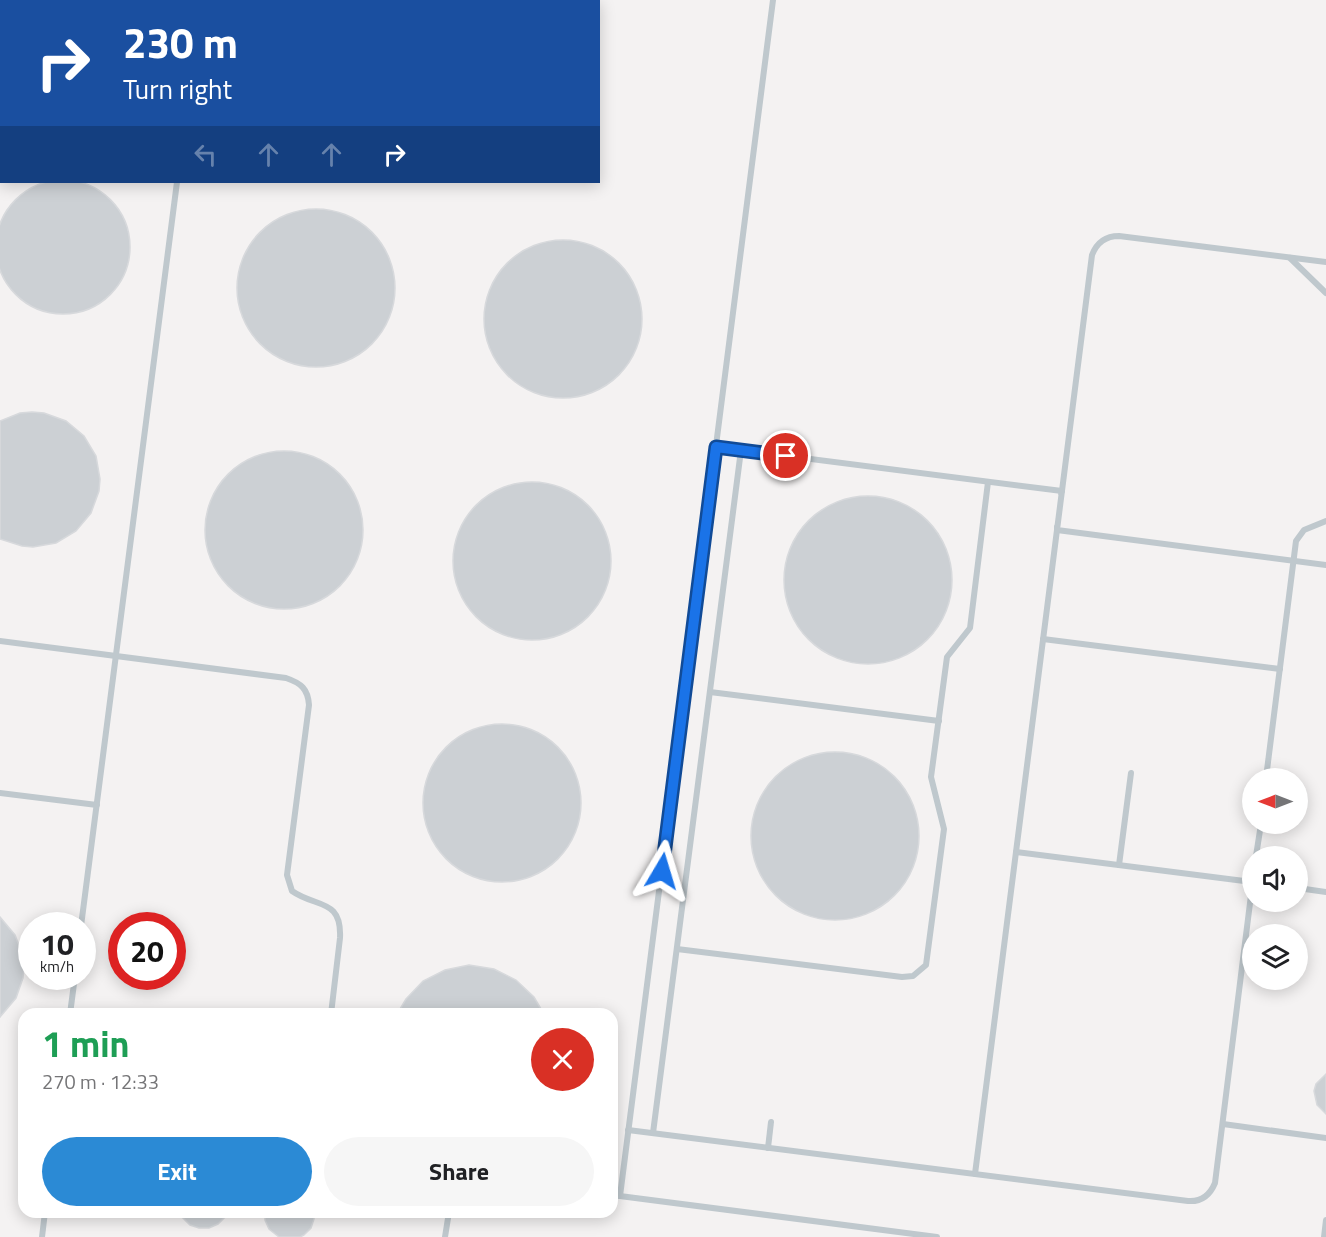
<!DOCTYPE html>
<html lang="en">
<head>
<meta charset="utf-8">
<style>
	:root { --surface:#fff; --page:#f6f6f6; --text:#202124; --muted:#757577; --accent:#2b8ad5 }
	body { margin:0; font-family:"Titillium Web",sans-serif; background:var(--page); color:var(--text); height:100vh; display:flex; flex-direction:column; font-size:22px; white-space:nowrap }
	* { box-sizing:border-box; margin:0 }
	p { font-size:20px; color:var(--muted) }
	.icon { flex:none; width:33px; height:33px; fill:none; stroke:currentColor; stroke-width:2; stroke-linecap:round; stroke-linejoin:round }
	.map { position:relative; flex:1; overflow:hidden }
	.drawer { position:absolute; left:18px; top:1008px; width:600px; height:210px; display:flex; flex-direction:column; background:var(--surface); border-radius:18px; box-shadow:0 3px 15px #0003 }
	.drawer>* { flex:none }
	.guide { position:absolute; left:0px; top:0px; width:600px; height:183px; box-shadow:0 3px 15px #0003; background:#1a4fa0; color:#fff; overflow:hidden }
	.needle { width:39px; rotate:270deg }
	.tools { position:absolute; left:1242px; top:768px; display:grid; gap:12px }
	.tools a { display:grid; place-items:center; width:66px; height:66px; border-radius:50%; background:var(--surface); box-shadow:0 3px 15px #0003; font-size:30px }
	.speed { position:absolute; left:18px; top:912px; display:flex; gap:12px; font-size:30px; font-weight:700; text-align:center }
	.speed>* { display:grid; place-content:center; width:78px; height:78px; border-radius:50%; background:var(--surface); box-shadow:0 3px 15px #0003; line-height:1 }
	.speed small { font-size:15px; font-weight:400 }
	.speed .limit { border:9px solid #d22; background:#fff; color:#111 }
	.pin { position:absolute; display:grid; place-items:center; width:51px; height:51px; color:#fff; margin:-26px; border:3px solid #fff; border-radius:50%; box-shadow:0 2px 6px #0007 }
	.me { position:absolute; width:66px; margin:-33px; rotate:7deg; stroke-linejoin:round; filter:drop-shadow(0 0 4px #0008) }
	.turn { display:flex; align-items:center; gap:21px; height:126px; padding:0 24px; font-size:27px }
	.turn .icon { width:78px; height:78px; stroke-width:2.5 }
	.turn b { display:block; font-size:42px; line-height:51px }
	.lanes { display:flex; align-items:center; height:57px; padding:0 24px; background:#0003; justify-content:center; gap:30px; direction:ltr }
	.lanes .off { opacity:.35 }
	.round { display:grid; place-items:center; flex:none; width:63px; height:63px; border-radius:32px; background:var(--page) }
	.head { display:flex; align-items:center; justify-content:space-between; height:102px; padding:0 24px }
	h1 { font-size:36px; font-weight:700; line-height:45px; color:#1e9e55 }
	.cta { display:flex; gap:12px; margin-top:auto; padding:12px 24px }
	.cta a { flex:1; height:69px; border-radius:36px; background:var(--accent); color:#fff; font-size:24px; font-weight:700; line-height:69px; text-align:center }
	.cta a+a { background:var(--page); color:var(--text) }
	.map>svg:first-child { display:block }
</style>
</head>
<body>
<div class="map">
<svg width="1326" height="1237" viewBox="0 0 1326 1237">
	<rect width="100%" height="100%" fill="#f4f2f2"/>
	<g fill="#ccd0d4" stroke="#d7d9dc" stroke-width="1.5">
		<circle cx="63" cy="247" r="67"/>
		<circle cx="316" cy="288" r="79"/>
		<circle cx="563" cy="319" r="79"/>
		<polygon points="32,412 44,413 66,421 84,436 96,456 100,479 99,491 91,513 76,531 56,543 33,547 22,546 0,539 0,421 20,413"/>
		<circle cx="284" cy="530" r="79"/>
		<circle cx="532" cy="561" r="79"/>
		<circle cx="868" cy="580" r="84"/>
		<circle cx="502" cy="803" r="79"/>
		<circle cx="835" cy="836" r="84"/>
		<polygon points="0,917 15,935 23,956 24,967 23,978 16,998 0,1017"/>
		<polygon points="469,965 494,969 516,980 534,997 544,1014 397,1014 406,999 423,981 445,970"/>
		<polygon points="1326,1074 1326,1114 1317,1105 1314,1091 1316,1084"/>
		<polygon points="177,1212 230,1212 218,1224 209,1228 199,1228 190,1225"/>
		<polygon points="265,1212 314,1212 314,1219 311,1228 304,1235 300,1237 279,1237 269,1229 265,1220"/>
	</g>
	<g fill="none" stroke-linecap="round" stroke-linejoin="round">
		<g stroke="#bfc8cd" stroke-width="6">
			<polyline points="200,2 200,0"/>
			<polyline points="1290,258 1326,293"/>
			<polyline points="716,447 1062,491 1061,493"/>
			<polyline points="1057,527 1057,530 1326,565"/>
			<polyline points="1043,639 1280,669"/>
			<path d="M0,641L286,678C301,683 308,689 309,705L287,875L292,891C316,908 342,898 340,938L331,1014"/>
			<polyline points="710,692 939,721"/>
			<polyline points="1266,778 1296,541 1304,530 1326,521"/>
			<polyline points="0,793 97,805"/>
			<polyline points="1016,852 1252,882"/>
			<polyline points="1256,856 1261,824"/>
			<polyline points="1119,865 1131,773"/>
			<polyline points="1298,888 1326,892"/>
			<polyline points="81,926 177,182"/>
			<polyline points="677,949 902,977 913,976 926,965 944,829 931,777 947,657 970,628 988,482"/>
			<polyline points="70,1014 75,976"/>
			<polyline points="1223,1124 1326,1138"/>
			<path d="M628,1130L1188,1201C1201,1202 1210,1195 1215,1183L1252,887"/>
			<polyline points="653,1133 741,450"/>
			<polyline points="768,1148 771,1122"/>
			<path d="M975,1174L1092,255C1097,242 1106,236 1119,236L1326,262"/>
			<polyline points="612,1195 937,1237"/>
			<polyline points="620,1196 773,0"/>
			<polyline points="42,1237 45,1212"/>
			<polyline points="445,1237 449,1212"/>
			<polyline points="1324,1237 1326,1220"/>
		</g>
	</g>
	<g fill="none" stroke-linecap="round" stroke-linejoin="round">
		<defs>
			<polyline id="route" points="662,871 716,447 786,456"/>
		</defs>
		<use href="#route" stroke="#114b97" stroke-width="15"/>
		<use href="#route" stroke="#1a73e8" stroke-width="10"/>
	</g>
</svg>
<div class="tools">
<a><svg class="needle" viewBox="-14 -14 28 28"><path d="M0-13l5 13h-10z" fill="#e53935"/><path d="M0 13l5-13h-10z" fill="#757577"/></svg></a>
<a><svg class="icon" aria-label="sound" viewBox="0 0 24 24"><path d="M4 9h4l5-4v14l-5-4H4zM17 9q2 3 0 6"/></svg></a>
<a><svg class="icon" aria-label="layers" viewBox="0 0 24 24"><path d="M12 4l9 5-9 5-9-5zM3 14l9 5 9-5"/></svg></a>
</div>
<div class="speed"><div>10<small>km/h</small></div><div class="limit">20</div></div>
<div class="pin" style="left:786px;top:456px;background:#d93025"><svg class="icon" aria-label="arrive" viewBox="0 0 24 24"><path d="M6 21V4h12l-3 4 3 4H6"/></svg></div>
<svg class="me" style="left:662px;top:871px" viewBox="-20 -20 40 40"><path d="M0-17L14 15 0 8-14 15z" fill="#1a73e8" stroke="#fff" stroke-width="4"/></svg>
<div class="guide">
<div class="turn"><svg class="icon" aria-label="right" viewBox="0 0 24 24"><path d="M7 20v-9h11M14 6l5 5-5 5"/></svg><div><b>230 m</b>Turn right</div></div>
<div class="lanes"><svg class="icon off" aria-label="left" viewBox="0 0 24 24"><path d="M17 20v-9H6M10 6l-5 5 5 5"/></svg><svg class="icon off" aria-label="ahead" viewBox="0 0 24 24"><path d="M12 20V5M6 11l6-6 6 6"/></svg><svg class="icon off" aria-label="ahead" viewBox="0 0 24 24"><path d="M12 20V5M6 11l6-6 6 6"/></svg><svg class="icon" aria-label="right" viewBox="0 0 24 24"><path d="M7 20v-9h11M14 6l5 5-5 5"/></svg></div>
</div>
<section class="drawer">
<div class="head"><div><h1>1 min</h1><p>270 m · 12:33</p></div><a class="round" style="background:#d93025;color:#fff"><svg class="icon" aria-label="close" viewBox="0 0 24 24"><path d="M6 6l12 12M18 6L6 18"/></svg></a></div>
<div class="cta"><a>Exit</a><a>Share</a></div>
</section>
</div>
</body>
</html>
